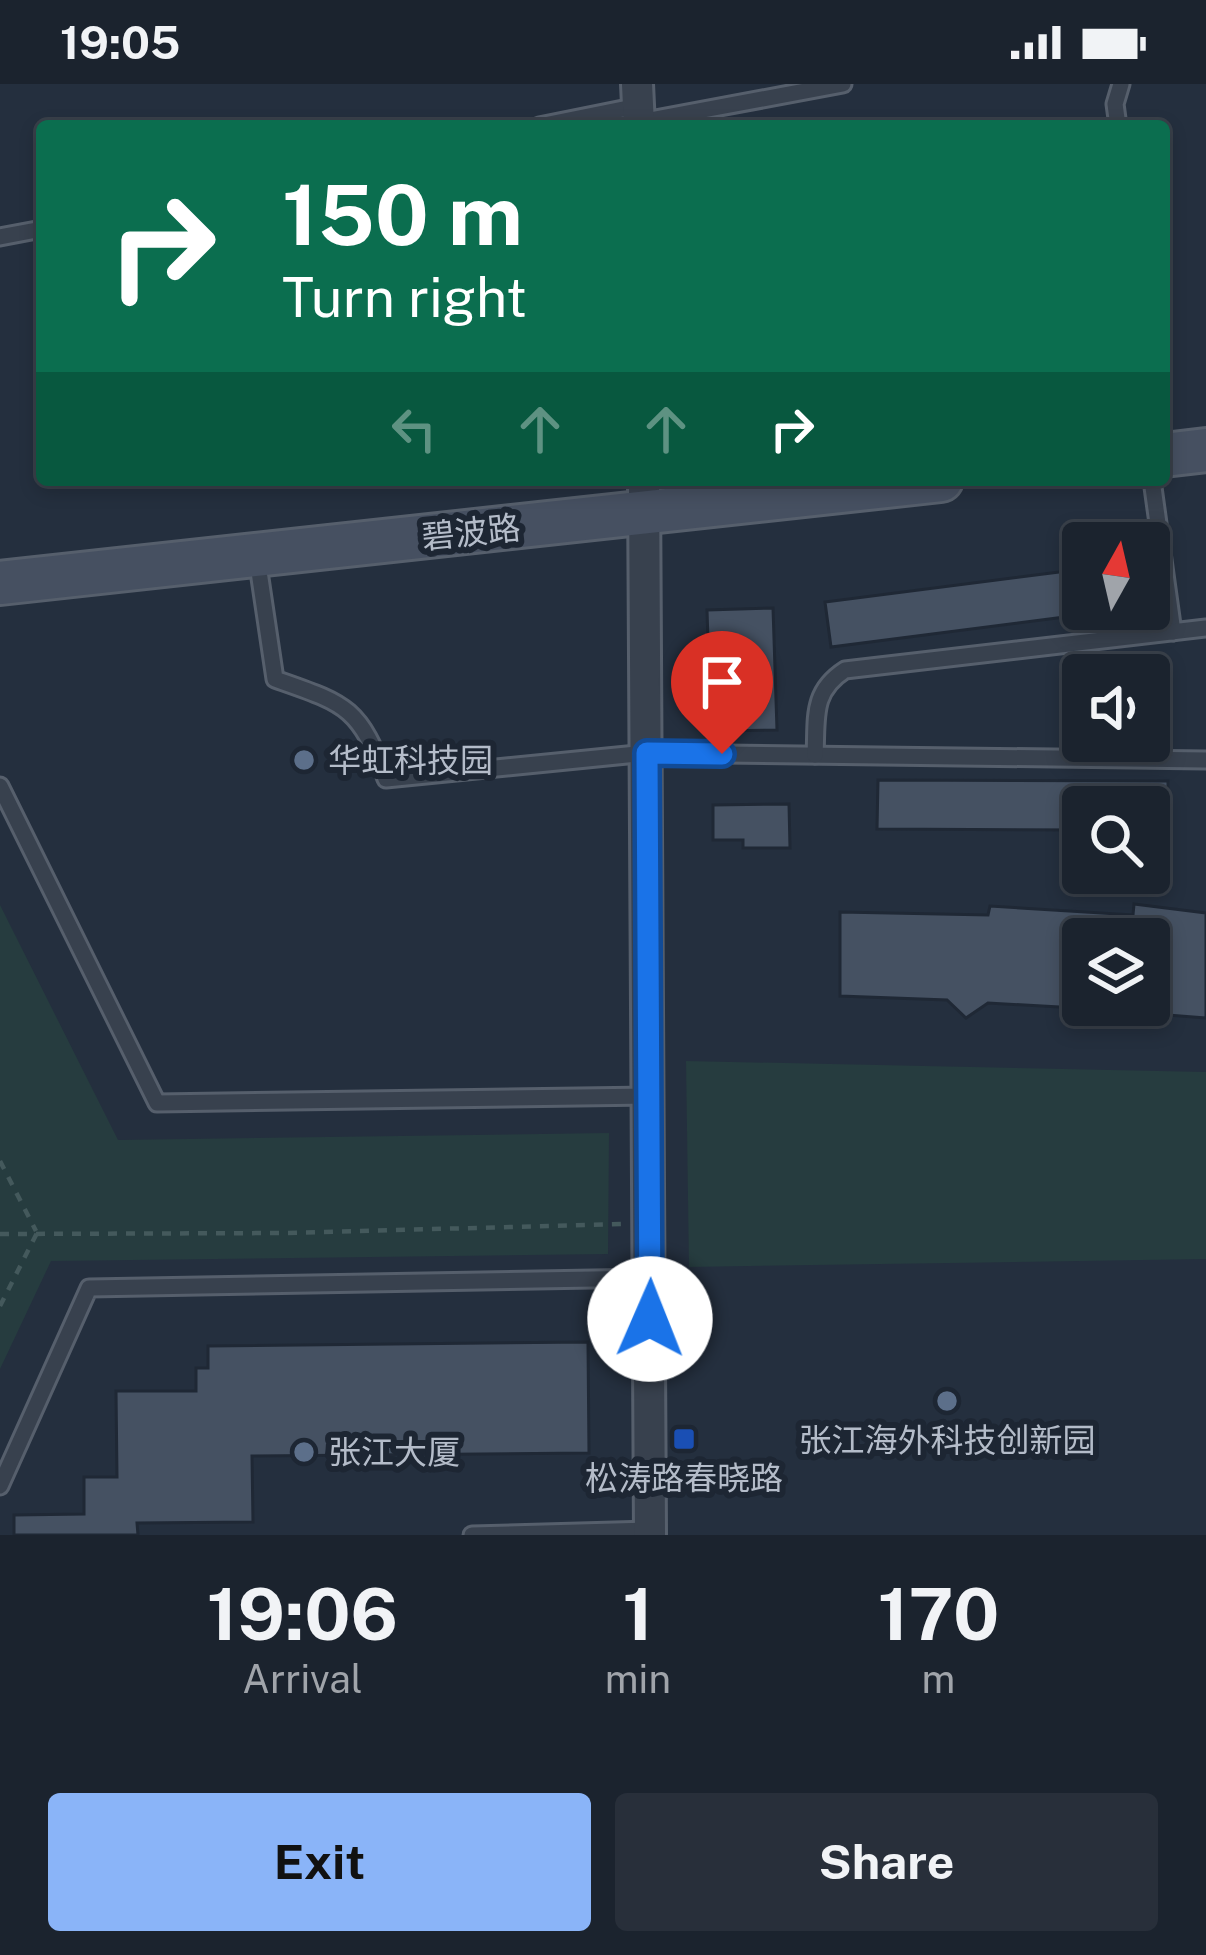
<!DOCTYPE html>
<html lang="en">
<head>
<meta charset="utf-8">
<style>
	:root { --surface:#1b232e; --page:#282f3a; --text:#f1f3f6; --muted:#a0a4aa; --line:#39404a; --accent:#8ab4f8 }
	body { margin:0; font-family:"Public Sans","Noto Sans SC",sans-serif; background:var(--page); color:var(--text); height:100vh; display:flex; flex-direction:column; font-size:45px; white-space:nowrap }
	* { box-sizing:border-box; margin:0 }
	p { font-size:39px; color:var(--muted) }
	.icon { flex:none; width:66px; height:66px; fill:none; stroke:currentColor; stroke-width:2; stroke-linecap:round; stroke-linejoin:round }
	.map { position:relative; height:1451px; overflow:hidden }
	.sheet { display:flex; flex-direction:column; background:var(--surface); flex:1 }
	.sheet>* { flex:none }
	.hud { position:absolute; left:36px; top:36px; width:1134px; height:366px; border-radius:12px; box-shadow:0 6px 18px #0003,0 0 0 3px var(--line); background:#0b6e4f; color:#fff; overflow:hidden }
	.needle { width:78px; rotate:8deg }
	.tools { position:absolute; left:1062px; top:438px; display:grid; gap:24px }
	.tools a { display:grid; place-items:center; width:108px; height:108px; border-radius:12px; background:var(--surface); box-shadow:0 6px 18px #0003,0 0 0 3px var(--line); font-size:60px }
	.pin { position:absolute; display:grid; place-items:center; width:102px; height:102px; color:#fff; margin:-123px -51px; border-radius:50% 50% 50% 0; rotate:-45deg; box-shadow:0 0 12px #0007 }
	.pin .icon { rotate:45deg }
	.me { position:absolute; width:132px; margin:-66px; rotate:1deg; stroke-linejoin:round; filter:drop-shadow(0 0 9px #0008) }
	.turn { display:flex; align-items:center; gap:42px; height:252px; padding:0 48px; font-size:54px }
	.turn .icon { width:156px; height:156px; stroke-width:2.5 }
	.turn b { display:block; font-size:84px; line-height:102px }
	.lanes { display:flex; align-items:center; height:114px; padding:0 48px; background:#0003; justify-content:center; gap:60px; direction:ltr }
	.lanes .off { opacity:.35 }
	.eta { display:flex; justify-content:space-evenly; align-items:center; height:204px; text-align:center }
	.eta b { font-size:72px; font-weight:700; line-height:84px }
	.button { display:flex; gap:24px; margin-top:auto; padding:24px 48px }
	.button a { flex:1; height:138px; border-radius:12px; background:var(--accent); color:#111; font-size:48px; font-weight:700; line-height:138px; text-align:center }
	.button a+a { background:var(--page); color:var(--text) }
	.status { display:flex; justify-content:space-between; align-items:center; height:84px; padding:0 60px; background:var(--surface); direction:ltr }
	.status svg { height:33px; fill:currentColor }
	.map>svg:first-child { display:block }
</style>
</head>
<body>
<div class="status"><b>19:05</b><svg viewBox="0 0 49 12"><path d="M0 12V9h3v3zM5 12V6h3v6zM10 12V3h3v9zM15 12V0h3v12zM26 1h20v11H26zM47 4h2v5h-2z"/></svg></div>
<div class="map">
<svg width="1206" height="1451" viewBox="0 0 1206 1451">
	<rect width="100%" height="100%" fill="#242f3e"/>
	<g fill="#263c3f">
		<polygon points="0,821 118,1056 609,1049 608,1170 51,1177 0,1285"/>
		<polygon points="686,977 1206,988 1206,1175 689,1183"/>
	</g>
	<g fill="#455162" stroke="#1f2835" stroke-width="3" fill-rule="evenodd">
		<polygon points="1083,485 1083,525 1111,527 831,563 825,518"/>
		<polygon points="773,524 777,646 711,647 707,526"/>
		<polygon points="878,696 1168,697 1168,746 1149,746 1149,723 1083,723 1083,746 877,745"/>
		<polygon points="789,720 790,764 743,764 743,756 713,756 713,721"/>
		<path d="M1134,820L1206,829V934L1168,931L1147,942L1129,927L988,919L966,934L947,916L840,912V828L988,831L990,822L1133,831ZM1083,855H1149V921H1083Z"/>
		<polygon points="588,1258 589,1369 252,1372 253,1438 137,1439 138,1451 14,1451 14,1431 84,1430 84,1393 117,1393 116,1307 196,1307 196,1284 208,1284 208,1262"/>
	</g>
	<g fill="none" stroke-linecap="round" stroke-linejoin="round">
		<defs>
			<g id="lane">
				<polyline points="639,38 843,0"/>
				<polyline points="539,42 638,22"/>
				<polyline points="1118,42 1115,20 1121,0"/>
				<polyline points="0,153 42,145"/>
				<polyline points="1152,396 1173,548"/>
				<path d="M257,474L275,595C346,620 359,622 386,695L647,669L1206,676"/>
				<path d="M815,671C817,634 811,608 845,586L1206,544"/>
				<polyline points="0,702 157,1019 650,1012"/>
				<polyline points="0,1402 89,1204 650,1194"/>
				<polyline points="472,1451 650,1446"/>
			</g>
			<g id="street">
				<polyline points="637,0 639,42"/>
				<polyline points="644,396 650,1451"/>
			</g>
			<g id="secondary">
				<polyline points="1164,371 1206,366"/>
				<polyline points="0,499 941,396"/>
			</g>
		</defs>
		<use href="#lane" stroke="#565f6c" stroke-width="21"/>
		<use href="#street" stroke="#565f6c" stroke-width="36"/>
		<use href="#secondary" stroke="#565f6c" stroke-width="48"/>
		<g stroke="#44595c" stroke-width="4.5" stroke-dasharray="9 9" stroke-linecap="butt">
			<polyline points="0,1077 36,1147"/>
			<polyline points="0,1150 288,1149 621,1140"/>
			<polyline points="0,1222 37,1149"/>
		</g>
		<use href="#lane" stroke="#38414e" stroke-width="15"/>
		<use href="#street" stroke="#38414e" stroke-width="30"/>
		<use href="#secondary" stroke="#465061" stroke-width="42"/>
	</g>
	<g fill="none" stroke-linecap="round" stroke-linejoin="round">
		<defs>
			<polyline id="route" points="650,1235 647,669 722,670"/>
		</defs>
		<use href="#route" stroke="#114b97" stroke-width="30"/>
		<use href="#route" stroke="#1a73e8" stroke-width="21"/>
	</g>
	<g fill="#5c6f8a" stroke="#1d2633" stroke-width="4.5">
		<circle cx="304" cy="676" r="12"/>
		<circle cx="947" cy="1317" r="12"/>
		<circle cx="304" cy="1368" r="12"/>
	</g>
	<rect fill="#1a4fb4" stroke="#1d2633" stroke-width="4.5" x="672" y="1343" width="24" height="24" rx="6"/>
	<g text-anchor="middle" stroke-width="12" stroke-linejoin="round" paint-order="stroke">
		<g font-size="33" fill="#b4bcc9" stroke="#1d2633">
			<text transform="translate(471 448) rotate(-6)" y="12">碧波路</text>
		</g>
		<g font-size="33" fill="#b4bcc9" stroke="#1d2633" text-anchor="start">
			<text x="328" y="688">华虹科技园</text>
			<text x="947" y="1368" text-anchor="middle">张江海外科技创新园</text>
			<text x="328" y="1380">张江大厦</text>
			<text x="684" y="1406" text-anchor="middle">松涛路春晓路</text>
		</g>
	</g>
</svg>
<div class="tools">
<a><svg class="needle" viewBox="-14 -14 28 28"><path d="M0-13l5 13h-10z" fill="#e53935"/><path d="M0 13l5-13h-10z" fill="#a0a4aa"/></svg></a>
<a><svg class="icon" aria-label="sound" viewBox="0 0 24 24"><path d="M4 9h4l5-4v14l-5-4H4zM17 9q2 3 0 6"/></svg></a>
<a><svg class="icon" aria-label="search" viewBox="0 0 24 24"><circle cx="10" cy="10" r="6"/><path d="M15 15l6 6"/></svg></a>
<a><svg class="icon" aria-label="layers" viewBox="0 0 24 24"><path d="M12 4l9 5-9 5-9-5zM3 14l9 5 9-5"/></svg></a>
</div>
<div class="pin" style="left:722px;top:670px;background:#d93025"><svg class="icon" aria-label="arrive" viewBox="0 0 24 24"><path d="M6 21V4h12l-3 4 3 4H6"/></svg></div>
<svg class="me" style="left:650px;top:1235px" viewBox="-20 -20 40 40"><circle r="19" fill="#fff"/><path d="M0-13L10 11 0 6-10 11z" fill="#1a73e8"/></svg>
<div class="hud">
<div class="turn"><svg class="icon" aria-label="right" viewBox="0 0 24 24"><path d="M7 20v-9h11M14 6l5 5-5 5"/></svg><div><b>150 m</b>Turn right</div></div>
<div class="lanes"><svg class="icon off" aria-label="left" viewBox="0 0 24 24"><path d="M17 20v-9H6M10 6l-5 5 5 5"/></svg><svg class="icon off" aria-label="ahead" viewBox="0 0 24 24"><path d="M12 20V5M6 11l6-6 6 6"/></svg><svg class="icon off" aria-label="ahead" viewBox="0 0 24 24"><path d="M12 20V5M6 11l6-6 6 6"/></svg><svg class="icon" aria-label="right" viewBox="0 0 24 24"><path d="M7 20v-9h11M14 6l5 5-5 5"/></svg></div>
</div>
</div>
<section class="sheet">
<div class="eta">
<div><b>19:06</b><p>Arrival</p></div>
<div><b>1</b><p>min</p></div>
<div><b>170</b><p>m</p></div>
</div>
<div class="button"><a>Exit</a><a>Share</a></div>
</section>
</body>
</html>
